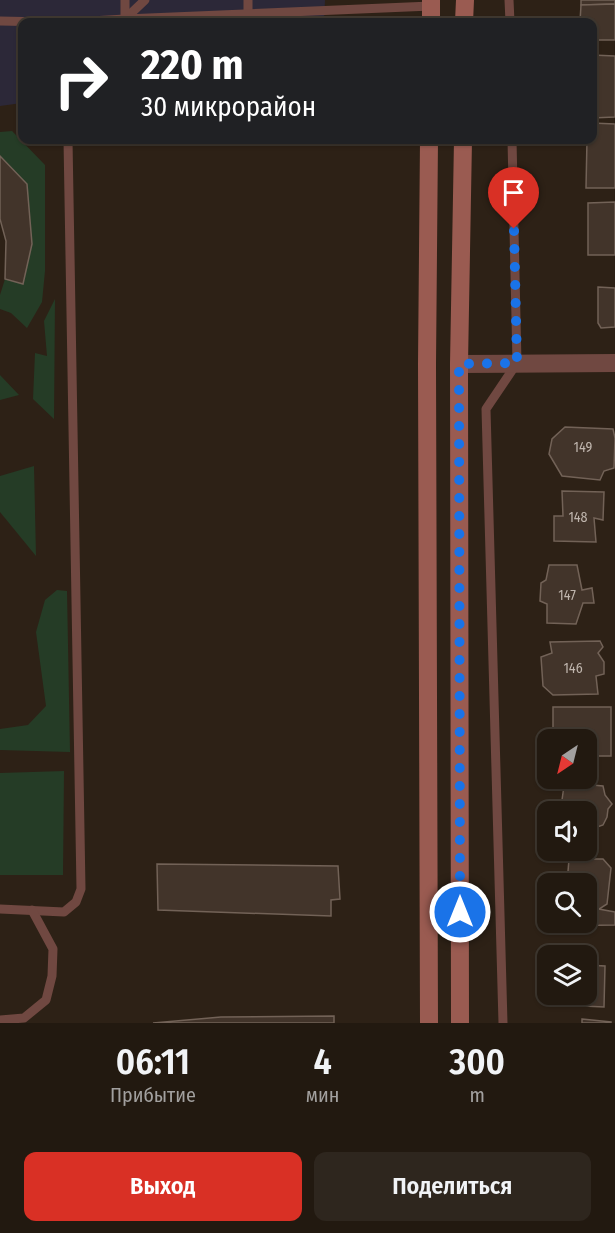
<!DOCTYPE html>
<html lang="ru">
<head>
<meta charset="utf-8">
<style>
	:root { --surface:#221910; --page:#2e261e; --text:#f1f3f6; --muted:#a2a09f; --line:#3f3830; --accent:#d93025 }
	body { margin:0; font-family:"Fira Sans Condensed",sans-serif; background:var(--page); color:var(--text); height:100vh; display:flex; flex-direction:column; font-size:22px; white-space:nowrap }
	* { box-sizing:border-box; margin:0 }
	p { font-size:20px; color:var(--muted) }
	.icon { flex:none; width:33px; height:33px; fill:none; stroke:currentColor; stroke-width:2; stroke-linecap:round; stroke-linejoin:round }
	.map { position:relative; height:1023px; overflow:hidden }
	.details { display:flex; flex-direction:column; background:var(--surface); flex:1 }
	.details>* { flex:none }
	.hud { position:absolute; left:18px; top:18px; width:579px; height:126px; border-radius:12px; box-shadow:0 2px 4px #0004,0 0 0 2px var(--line); background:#202124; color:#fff; overflow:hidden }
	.needle { width:39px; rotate:215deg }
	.buttons { position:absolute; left:537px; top:729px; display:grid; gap:12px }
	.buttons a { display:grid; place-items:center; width:60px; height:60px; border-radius:12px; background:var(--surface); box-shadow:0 2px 4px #0004,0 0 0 2px var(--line); font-size:30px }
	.pin { position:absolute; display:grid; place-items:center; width:51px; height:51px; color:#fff; margin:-62px -26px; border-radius:50% 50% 50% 0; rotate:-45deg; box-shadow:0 0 6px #0007 }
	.pin .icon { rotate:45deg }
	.me { position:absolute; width:66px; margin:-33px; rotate:0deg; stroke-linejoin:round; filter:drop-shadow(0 0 4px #0008) }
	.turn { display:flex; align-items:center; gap:21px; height:126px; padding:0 24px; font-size:27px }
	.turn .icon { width:78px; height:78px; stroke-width:2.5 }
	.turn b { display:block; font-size:42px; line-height:51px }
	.eta { display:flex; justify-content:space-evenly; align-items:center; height:102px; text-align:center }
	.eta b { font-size:36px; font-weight:600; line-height:42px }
	.action { display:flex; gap:12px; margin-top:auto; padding:12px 24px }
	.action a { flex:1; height:69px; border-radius:12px; background:var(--accent); color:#fff; font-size:24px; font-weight:600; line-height:69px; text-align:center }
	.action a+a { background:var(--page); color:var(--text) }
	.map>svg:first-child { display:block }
</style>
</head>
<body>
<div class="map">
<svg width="615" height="1023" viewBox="0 0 615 1023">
	<rect width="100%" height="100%" fill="#2d2116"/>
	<polygon fill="#2c2838" points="0,0 325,0 324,22 22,22 22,103 0,106"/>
	<g fill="#253c26">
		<polygon points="12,131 45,165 45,271 42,302 27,328 11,313 0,309 0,295 5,279 6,241 0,219 0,132"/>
		<polygon points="55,299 54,419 33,399 35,353 47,356 44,321"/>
		<polygon points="0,375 19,395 0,400"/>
		<polygon points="34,466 36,556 0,512 0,476"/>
		<polygon points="57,590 67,591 70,752 0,750 0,729 28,725 46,706 36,632 45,600"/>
		<polygon points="64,771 63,875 0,875 0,773"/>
	</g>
	<g fill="#42342a" stroke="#726257" stroke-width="1.5">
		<polygon points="581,0 615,0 615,4 581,5"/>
		<polygon points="615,4 615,40 592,40 592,22 580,22 581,5"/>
		<polygon points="592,55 615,56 615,117 592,118"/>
		<polygon points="592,123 615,124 615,188 586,188 587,140 592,140"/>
		<polygon points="0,156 27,184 32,244 23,284 5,279 6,241 0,219"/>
		<polygon points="615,202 615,255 588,255 588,203"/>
		<polygon points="598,287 615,288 615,327 601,328 598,323"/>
		<polygon points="565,427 613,429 615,438 614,468 604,471 600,480 562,476 549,454 552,439"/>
		<polygon points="562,491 604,492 603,520 594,518 596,542 554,541 554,516 563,516"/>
		<polygon points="549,565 577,565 582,590 592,588 594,603 583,603 576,624 547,623 547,604 540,601 541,583 546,580"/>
		<polygon points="600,641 603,647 598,653 604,662 604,674 596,676 598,694 553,695 543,686 541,657 552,653 550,642"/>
		<polygon points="553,707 611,707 611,756 586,756 586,740 575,740 575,730 553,730"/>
		<polygon points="586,781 592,785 603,786 605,795 612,804 608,809 607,817 603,825 586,831 586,812 562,812 557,805 562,800 564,786 582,784"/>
		<polygon points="569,859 603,859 611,868 607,904 599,909 615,912 615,925 539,926 537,910 548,909 548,922 586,922 586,884 567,884"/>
		<polygon points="157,864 338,866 340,899 331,900 331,916 158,910"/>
		<polygon points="586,965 605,966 604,1007 562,1005 562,994 586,994"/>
		<polygon points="334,1016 334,1023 153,1023 221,1017"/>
		<polygon points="582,1019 611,1022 611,1023 582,1023"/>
	</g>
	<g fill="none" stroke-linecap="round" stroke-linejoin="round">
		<g stroke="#704841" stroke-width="9">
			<polyline points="248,0 248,14"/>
			<polyline points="509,0 510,22"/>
			<polyline points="125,19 145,0"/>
			<polyline points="125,19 125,0"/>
			<polyline points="0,21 47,22"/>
			<polyline points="74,22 125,19 431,6"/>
			<polyline points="0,909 64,912 76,902 81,889 68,140"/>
			<polyline points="0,1020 24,1018 46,1000 52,976 53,949 32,910"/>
			<polyline points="503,1023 486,409 517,363 512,140"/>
		</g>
		<polyline stroke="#704841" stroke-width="18" points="459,364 615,363"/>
		<g stroke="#9a5b51" stroke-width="18">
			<polyline points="431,22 431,0"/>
			<polyline points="464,22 465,0"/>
			<polyline points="429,1023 427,364 429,140"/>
			<polyline points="460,1023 459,364 463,140"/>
		</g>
	</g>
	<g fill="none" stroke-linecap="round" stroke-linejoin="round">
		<polyline stroke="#1a73e8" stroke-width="10" stroke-dasharray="0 18" points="460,912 459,364 517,363 514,229"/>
	</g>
	<g text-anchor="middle" stroke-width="4.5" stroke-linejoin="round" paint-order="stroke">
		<g font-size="14" fill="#bfb5ad">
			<text x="583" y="452">149</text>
			<text x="578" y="522">148</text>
			<text x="567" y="600">147</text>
			<text x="573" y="673">146</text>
		</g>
	</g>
</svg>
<div class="buttons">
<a><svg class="needle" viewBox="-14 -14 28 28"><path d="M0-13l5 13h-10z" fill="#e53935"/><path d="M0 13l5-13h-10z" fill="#a2a09f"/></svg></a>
<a><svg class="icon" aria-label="sound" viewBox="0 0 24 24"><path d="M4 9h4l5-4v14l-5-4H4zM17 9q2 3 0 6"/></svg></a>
<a><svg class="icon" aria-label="search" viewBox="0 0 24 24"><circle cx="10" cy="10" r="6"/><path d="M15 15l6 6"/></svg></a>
<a><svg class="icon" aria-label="layers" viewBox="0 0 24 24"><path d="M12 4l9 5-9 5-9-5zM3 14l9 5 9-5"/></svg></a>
</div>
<div class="pin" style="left:514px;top:229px;background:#d93025"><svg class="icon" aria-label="arrive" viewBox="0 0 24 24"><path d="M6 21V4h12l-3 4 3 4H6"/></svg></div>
<svg class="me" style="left:460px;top:912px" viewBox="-20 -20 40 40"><circle r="17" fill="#1a73e8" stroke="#fff" stroke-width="3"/><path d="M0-11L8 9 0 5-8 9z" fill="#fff"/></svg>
<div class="hud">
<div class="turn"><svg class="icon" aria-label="right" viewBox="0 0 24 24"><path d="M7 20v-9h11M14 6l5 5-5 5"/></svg><div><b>220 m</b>30 микрорайон</div></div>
</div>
</div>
<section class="details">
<div class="eta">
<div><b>06:11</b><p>Прибытие</p></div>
<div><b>4</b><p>мин</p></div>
<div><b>300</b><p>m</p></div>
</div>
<div class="action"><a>Выход</a><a>Поделиться</a></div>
</section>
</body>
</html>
